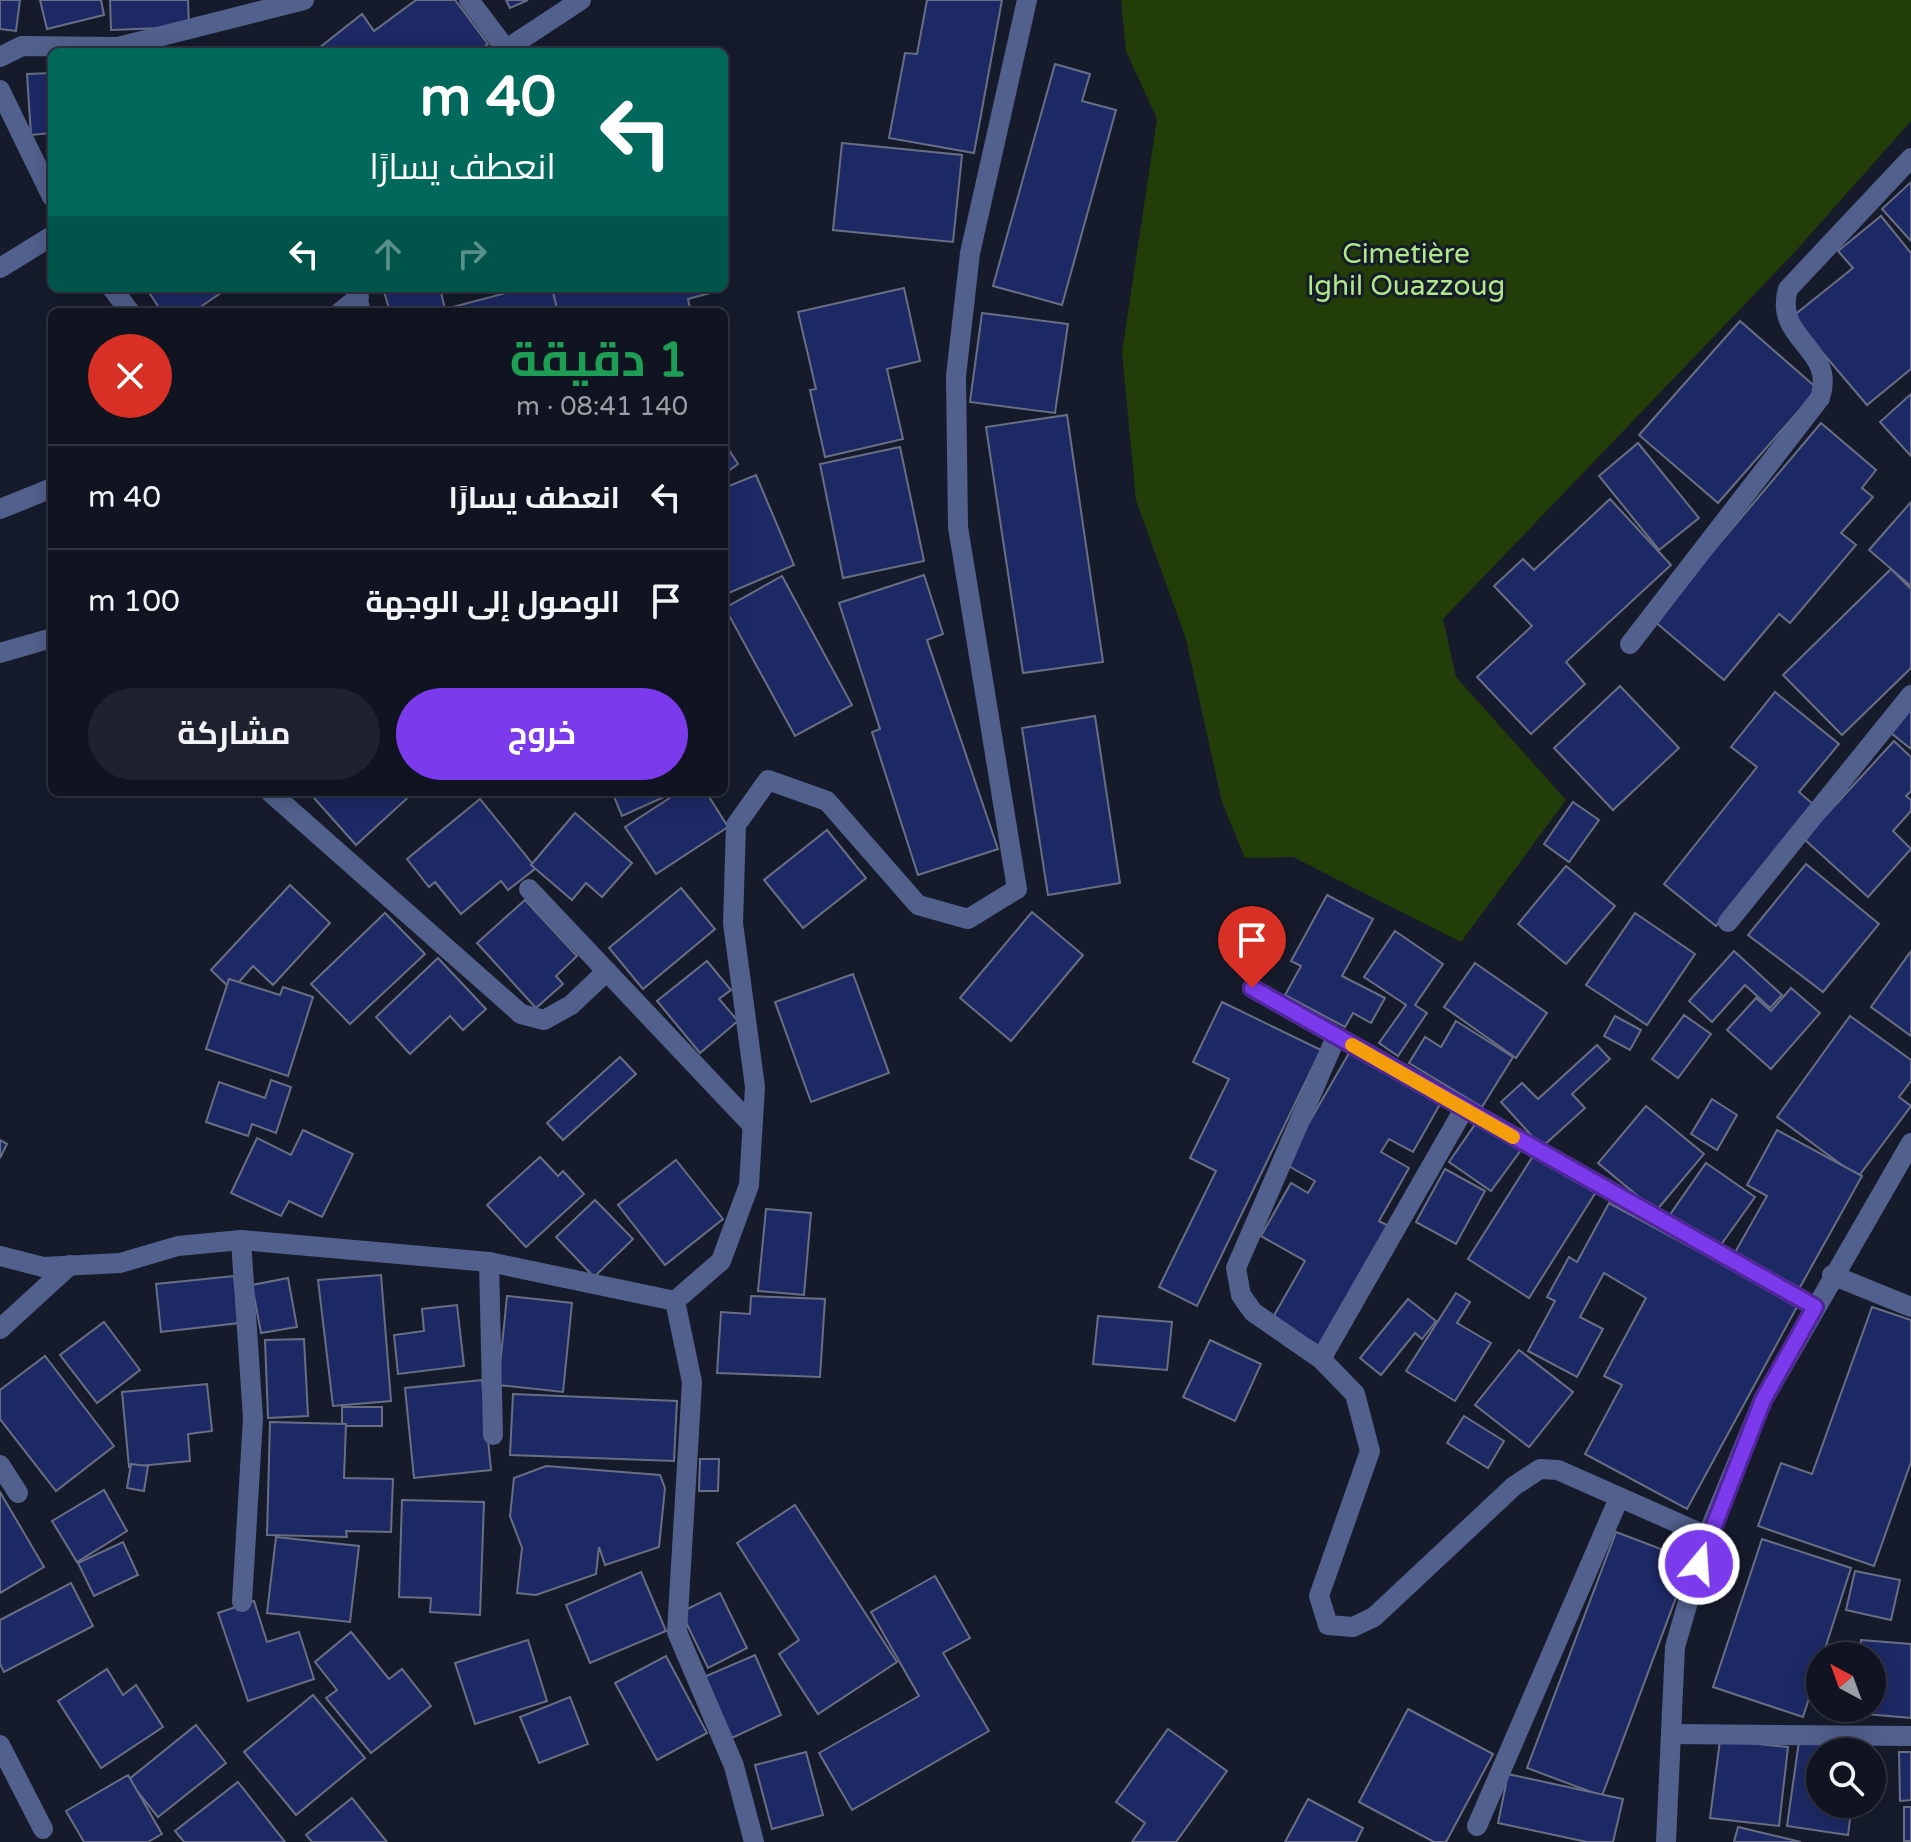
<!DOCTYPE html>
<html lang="ar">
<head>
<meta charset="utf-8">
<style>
	:root { --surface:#101421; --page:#1e212e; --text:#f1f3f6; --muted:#9c9ea5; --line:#30333f; --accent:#7c3aed }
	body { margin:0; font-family:"Varela Round",Cairo,sans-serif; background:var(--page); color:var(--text); direction:rtl; height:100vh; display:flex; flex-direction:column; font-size:30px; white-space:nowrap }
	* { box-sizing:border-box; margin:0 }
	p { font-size:26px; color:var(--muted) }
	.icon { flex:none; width:44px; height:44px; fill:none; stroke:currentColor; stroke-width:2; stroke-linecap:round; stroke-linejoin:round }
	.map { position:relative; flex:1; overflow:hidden; direction:ltr }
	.panel { position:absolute; left:48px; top:308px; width:680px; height:488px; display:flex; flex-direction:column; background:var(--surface); border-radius:12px; box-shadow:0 4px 20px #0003,0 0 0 2px var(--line); direction:rtl }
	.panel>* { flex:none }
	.banner { position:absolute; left:48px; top:48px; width:680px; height:244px; border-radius:12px; box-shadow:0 4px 20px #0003,0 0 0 2px var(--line); direction:rtl; background:#00695c; color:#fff; overflow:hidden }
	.needle { width:52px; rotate:319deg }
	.buttons { position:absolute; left:1806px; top:1642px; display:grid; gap:16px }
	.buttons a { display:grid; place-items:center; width:80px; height:80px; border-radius:50%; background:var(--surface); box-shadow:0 4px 20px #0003,0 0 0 2px var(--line); font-size:40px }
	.pin { position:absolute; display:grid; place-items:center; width:68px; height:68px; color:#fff; margin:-82px -34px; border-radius:50% 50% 50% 0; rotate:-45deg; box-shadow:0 0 8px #0007 }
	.pin .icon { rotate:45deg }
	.me { position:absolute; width:88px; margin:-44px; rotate:18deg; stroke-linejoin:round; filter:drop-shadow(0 0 6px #0008) }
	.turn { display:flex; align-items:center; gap:28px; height:168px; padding:0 40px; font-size:36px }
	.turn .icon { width:104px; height:104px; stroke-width:2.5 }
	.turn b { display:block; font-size:56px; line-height:68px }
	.lanes { display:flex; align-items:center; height:76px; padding:0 40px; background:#0003; justify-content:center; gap:40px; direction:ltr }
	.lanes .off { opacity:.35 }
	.round { display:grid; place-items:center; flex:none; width:84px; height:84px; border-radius:42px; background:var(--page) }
	.headline { display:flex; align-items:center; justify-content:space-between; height:136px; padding:0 40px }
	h1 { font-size:48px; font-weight:700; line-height:60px; color:#1e9e55 }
	.button { display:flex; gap:16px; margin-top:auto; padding:16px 40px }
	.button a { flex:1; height:92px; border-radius:48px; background:var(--accent); color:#fff; font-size:32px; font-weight:700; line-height:92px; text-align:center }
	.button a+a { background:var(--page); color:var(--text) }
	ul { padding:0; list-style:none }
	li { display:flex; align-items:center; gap:24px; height:104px; padding:0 40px; border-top:2px solid var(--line) }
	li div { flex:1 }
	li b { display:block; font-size:30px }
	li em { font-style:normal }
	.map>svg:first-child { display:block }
</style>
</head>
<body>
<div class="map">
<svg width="1911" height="1842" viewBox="0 0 1911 1842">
	<rect width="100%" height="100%" fill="#161b2c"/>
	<polygon fill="#223d08" points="1121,0 1911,0 1911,121 1792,255 1443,619 1456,677 1566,800 1461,942 1293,857 1245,858 1222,802 1186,639 1136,500 1122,352 1157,119 1126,51"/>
	<g fill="#1d2965" stroke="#686f84" stroke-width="2">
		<polygon points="0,0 20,0 16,31 0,29"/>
		<polygon points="40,0 101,0 104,15 47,29"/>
		<polygon points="110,0 188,0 189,27 111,30"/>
		<polygon points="416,0 455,0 488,44 478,52 314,52 362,14 374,31"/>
		<polygon points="506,0 528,0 510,8"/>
		<polygon points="927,0 1002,0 974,153 889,138 905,53 917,54"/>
		<polygon points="1055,64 1090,74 1082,101 1116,110 1062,305 993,286"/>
		<polygon points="52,73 52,133 31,135 27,74"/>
		<polygon points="842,143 962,155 953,242 833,230"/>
		<polygon points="1911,182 1911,241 1882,209"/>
		<polygon points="1881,216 1911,253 1911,369 1867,405 1792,317 1853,268 1838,251"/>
		<polygon points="146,288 228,288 193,312 162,312"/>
		<polygon points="383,288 440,288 445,309 525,288 552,288 558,312 390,312"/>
		<polygon points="552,288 713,288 714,292 688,299 690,308 676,312 558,312"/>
		<polygon points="904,288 920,361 887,369 903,439 825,457 810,390 816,389 798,312"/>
		<polygon points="982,313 1068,324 1055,413 970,402"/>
		<polygon points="1740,321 1818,389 1718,503 1639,435"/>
		<polygon points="1911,394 1911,456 1880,422"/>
		<polygon points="1067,415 1103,662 1023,673 986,427"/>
		<polygon points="1821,423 1876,470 1862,488 1873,497 1841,533 1856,545 1790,623 1779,614 1724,680 1654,621"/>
		<polygon points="724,442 738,464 724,474"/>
		<polygon points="1638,443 1699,518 1659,550 1599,476"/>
		<polygon points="900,447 924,561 843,578 820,464"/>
		<polygon points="756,475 794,565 724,595 724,488"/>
		<polygon points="1610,499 1671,565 1566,662 1585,684 1531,734 1477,677 1532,626 1494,586 1523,559 1534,570"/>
		<polygon points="1911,502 1911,586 1869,550"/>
		<polygon points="1891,569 1911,589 1911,668 1842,735 1783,675"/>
		<polygon points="924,575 943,634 927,640 998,849 918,875 872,732 880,729 839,603"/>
		<polygon points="782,576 852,705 795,736 725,608"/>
		<polygon points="1620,686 1679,748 1613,810 1554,748"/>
		<polygon points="1775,692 1839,744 1799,792 1814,805 1716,926 1664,884 1757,767 1731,747"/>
		<polygon points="1911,709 1911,749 1891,733"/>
		<polygon points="1095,716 1120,883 1048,895 1022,728"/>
		<polygon points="1894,741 1911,757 1911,791 1906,796 1911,800 1911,811 1893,831 1911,849 1868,897 1804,839"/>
		<polygon points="321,792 414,792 356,845 314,798"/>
		<polygon points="612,792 675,792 622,816"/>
		<polygon points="679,792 706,792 728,827 656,874 625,827"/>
		<polygon points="480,799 536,868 508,890 501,881 461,914 435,882 429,887 407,859"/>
		<polygon points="1573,802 1599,820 1569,862 1544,844"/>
		<polygon points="575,813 632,863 602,897 586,883 572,900 531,865"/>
		<polygon points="827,830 866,878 803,928 764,880"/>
		<polygon points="1806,864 1879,924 1823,992 1748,935"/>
		<polygon points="1566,866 1615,906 1566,964 1518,924"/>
		<polygon points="290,885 330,923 273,985 253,966 232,990 211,970"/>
		<polygon points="681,888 715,929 643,989 609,948"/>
		<polygon points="1327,895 1373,919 1342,976 1385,998 1371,1023 1353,1013 1345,1027 1285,995 1301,966 1291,961"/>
		<polygon points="525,900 577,956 556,976 563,984 536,1008 477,943"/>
		<polygon points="1032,912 1083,955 1011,1041 960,998"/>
		<polygon points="385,913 425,954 350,1024 311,984"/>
		<polygon points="1635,913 1695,954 1647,1025 1586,985"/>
		<polygon points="1395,931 1443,964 1415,1005 1427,1013 1398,1056 1379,1043 1406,1005 1364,977"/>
		<polygon points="1734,951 1782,995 1770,1008 1745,985 1712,1022 1689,1001"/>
		<polygon points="1911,951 1911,1036 1871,1007"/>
		<polygon points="438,958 486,1009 463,1030 450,1016 410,1054 376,1017"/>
		<polygon points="707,961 731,990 719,999 738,1021 700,1053 657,1001"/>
		<polygon points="1475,963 1547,1013 1516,1058 1444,1007"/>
		<polygon points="853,974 889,1073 811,1102 775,1002"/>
		<polygon points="229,979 280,995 283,987 313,997 288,1076 206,1049"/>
		<polygon points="1791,988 1820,1013 1771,1069 1727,1030 1756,998 1771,1011"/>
		<polygon points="1222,1002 1321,1050 1197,1306 1159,1287 1216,1171 1190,1158 1229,1079 1193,1062"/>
		<polygon points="1684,1015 1711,1034 1678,1078 1652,1059"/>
		<polygon points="1615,1016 1641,1030 1630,1050 1604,1036"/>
		<polygon points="1850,1016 1911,1060 1911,1081 1899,1097 1911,1106 1858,1177 1777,1117"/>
		<polygon points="1456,1021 1513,1057 1482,1107 1409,1063 1425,1037 1441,1047"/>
		<polygon points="1597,1045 1610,1059 1572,1094 1585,1108 1542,1147 1501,1102 1522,1083 1538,1099"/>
		<polygon points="1352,1048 1443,1099 1413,1152 1389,1139 1381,1152 1409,1168 1379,1221 1392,1228 1323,1348 1272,1319 1305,1261 1261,1236 1291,1183 1308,1193 1315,1181 1285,1164"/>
		<polygon points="620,1057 636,1074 563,1140 547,1123"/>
		<polygon points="271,1080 291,1087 276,1133 252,1124 248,1136 206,1122 219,1082 265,1098"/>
		<polygon points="1712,1099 1737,1115 1717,1150 1691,1134"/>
		<polygon points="1646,1106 1704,1154 1656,1211 1598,1163"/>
		<polygon points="1478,1120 1521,1150 1491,1191 1449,1162"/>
		<polygon points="303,1130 353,1154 322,1217 289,1201 281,1216 231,1193 257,1138 291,1155"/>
		<polygon points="1777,1130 1862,1176 1799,1289 1734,1254 1767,1196 1747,1185"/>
		<polygon points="0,1140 7,1144 0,1158"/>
		<polygon points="1535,1153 1596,1192 1529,1298 1468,1259"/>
		<polygon points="540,1157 558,1176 563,1171 584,1194 526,1247 487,1205"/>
		<polygon points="676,1160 723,1219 665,1265 618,1205"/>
		<polygon points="1706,1163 1755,1197 1718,1249 1669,1216"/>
		<polygon points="1445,1169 1485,1191 1456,1244 1416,1222"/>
		<polygon points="595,1200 633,1239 594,1277 556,1237"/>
		<polygon points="1609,1203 1798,1305 1687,1509 1585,1454 1622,1385 1604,1376 1646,1298 1604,1273 1580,1317 1603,1329 1577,1377 1528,1351 1555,1301 1547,1297 1569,1257 1577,1262"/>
		<polygon points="766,1209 811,1213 804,1295 758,1291"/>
		<polygon points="381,1275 391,1401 333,1406 318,1280"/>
		<polygon points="234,1276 239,1323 161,1332 156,1284"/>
		<polygon points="288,1278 297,1327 261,1333 252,1285"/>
		<polygon points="1456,1293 1470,1302 1457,1323 1491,1343 1455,1401 1406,1371"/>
		<polygon points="507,1296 572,1303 563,1392 498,1385"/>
		<polygon points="751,1296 825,1299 820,1377 717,1373 721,1312 750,1314"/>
		<polygon points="1408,1299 1436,1321 1422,1339 1415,1333 1381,1375 1360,1358"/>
		<polygon points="457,1305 464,1366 398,1374 394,1335 424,1331 422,1309"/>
		<polygon points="1872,1307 1911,1320 1911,1462 1874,1566 1758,1526 1781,1463 1812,1474"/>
		<polygon points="1098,1316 1172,1322 1167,1370 1093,1364"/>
		<polygon points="104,1322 140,1370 97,1403 60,1355"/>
		<polygon points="304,1339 308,1416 268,1418 265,1340"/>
		<polygon points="1210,1340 1261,1364 1235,1421 1183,1397"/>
		<polygon points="1519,1350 1573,1392 1529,1447 1475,1405"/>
		<polygon points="45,1356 114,1446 56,1491 0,1419 0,1390"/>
		<polygon points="482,1380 491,1470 414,1478 405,1388"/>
		<polygon points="207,1384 212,1431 188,1434 190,1461 129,1467 122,1392"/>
		<polygon points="513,1394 677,1401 674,1461 510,1455"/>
		<rect x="342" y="1407" width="40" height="19"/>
		<polygon points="1464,1416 1504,1441 1488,1468 1447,1443"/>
		<polygon points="270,1422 346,1424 344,1478 393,1479 391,1532 346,1531 347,1537 267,1535"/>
		<polygon points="700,1459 719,1459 718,1491 699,1491"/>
		<polygon points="131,1464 148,1466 144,1491 127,1488"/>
		<polygon points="546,1466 660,1475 665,1488 659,1547 605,1565 599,1547 596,1574 536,1595 517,1593 522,1548 510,1516 514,1478"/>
		<polygon points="104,1490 127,1531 77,1562 52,1521"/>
		<polygon points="0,1492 44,1567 0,1593"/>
		<polygon points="402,1500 484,1502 480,1615 430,1612 431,1598 399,1597"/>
		<polygon points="795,1505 897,1662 818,1714 779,1654 799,1640 737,1543"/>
		<polygon points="1616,1532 1690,1560 1602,1796 1527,1768"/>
		<polygon points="276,1537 359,1546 350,1622 267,1613"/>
		<polygon points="1762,1539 1851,1568 1803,1717 1713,1687"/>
		<polygon points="123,1542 138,1575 94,1596 78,1563"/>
		<polygon points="1855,1571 1900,1580 1891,1620 1846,1610"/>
		<polygon points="641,1572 666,1631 590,1663 566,1605"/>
		<polygon points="935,1576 970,1638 943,1653 989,1731 852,1810 819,1753 919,1696 871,1612"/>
		<polygon points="71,1583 93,1626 4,1672 0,1664 0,1620"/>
		<polygon points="720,1593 747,1648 708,1668 681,1612"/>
		<polygon points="254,1601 267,1642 299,1632 314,1679 248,1701 218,1613"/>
		<polygon points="351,1632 389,1679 402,1669 431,1706 371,1753 326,1698 337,1690 315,1662"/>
		<polygon points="528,1640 547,1701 475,1724 455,1663"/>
		<polygon points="1861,1640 1911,1644 1911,1718 1855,1713 1855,1708 1872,1708 1872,1656 1860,1656"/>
		<polygon points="755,1655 781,1715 732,1738 704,1677"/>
		<polygon points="666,1656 707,1733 657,1760 615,1683"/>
		<polygon points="107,1669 123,1695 136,1685 163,1727 101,1768 58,1701"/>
		<polygon points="313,1695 365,1758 296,1815 244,1752"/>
		<polygon points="570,1697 588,1744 539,1763 520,1717"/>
		<polygon points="1408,1709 1493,1754 1446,1842 1434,1842 1359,1802"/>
		<polygon points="196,1725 226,1763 158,1817 128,1780"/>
		<polygon points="1168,1729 1227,1771 1176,1842 1132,1842 1145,1823 1116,1802"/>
		<polygon points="1720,1740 1788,1747 1779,1826 1710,1818"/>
		<polygon points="1799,1741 1875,1752 1872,1772 1872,1752 1820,1752 1820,1804 1852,1804 1848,1835 1787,1826"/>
		<polygon points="806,1752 823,1815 772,1829 755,1765"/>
		<polygon points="1899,1752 1911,1752 1911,1800 1900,1801"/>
		<polygon points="1508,1774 1623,1799 1613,1842 1587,1842 1498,1823"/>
		<polygon points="128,1775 162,1834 148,1842 84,1842 66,1811"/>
		<polygon points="238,1782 285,1842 184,1842 175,1831"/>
		<polygon points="352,1798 387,1842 312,1842 306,1835"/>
		<polygon points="1308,1799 1363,1828 1356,1842 1285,1842"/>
		<rect x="1904" y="1807" width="7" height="34"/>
		<polygon points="1738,1827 1801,1842 1734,1842"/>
	</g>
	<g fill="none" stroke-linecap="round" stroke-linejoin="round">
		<g stroke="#52608d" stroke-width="20">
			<polyline points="469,0 506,49"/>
			<polyline points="502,52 581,0"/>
			<polyline points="0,57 22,46 118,47 304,0"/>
			<polyline points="0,90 52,197"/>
			<polyline points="0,268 52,236"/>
			<polyline points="112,288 130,312"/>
			<polyline points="355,288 361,312"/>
			<polyline points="340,312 359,297"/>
			<polyline points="0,509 52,488"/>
			<path d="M1630,644L1820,398C1837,348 1773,340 1788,289L1911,158"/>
			<polyline points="0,653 52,638"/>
			<polyline points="270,792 521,1014 544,1020 571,1005 607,971"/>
			<polyline points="529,889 752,1125"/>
			<polyline points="1728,922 1911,695"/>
			<polyline points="1252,988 1815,1307"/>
			<polyline points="1336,1037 1236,1268 1241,1295 1253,1312 1321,1359 1355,1394 1370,1451 1319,1596 1328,1625 1353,1627 1374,1617 1514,1486 1540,1469 1558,1470 1707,1536"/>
			<polyline points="241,1240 253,1418 242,1602"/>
			<polyline points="0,1256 43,1267 120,1263 178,1246 241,1240 489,1262 675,1301 721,1261 749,1185 755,1087 733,923 736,825 768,780 827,801 918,905 968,919 1017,889 958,527 956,376 970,253 1027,0"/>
			<polyline points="489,1262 493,1435"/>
			<polyline points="1832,1275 1911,1307"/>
			<polyline points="675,1301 692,1382 677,1632 734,1766 754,1842"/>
			<polyline points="0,1329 70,1265"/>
			<polyline points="1321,1359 1464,1109"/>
			<polyline points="0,1465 18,1493"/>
			<polyline points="1671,1734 1911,1736"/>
			<polyline points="0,1745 43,1829"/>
			<polyline points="1477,1826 1619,1498"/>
			<polyline points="1666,1842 1675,1647 1707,1536 1763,1400 1911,1143"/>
		</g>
	</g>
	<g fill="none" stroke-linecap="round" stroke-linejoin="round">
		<defs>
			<polyline id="route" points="1252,988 1815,1307 1763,1400 1699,1564"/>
		</defs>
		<use href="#route" stroke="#51269a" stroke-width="20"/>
		<use href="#route" stroke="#7c3aed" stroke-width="14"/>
		<polyline stroke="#f59e0b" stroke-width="14" points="1352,1045 1513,1137"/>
	</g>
	<g text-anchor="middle" stroke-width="6" stroke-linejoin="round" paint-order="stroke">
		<g font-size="28" fill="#afe787" stroke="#161b2c">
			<text x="1406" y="263">Cimetière<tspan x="1406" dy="32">Ighil Ouazzoug</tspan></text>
		</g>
	</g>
</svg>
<div class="buttons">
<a><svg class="needle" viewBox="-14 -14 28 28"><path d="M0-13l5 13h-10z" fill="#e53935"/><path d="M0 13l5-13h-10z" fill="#9c9ea5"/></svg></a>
<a><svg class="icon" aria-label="search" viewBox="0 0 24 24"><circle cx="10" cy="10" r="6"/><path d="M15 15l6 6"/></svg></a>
</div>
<div class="pin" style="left:1252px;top:988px;background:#d93025"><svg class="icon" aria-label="arrive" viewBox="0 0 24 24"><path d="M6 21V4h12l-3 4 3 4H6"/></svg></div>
<svg class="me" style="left:1699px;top:1564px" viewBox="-20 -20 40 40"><circle r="17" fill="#7c3aed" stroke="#fff" stroke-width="3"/><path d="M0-11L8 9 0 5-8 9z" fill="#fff"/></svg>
<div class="banner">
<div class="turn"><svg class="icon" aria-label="left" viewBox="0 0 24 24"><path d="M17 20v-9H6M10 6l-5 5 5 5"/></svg><div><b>40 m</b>انعطف يسارًا</div></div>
<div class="lanes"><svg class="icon" aria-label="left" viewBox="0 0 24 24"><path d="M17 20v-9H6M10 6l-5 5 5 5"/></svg><svg class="icon off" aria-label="ahead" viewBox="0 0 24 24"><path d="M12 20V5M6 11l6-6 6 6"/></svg><svg class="icon off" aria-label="right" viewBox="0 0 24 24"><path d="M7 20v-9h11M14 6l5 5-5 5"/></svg></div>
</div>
<section class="panel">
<div class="headline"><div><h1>1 دقيقة</h1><p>140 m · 08:41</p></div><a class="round" style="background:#d93025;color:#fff"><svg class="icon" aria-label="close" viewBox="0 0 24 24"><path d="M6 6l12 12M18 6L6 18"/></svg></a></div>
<ul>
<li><svg class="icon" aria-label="left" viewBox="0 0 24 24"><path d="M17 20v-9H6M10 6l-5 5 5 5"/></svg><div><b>انعطف يسارًا</b></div><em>40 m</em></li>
<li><svg class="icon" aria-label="arrive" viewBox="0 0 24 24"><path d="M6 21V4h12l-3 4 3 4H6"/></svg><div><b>الوصول إلى الوجهة</b></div><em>100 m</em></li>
</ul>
<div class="button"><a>خروج</a><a>مشاركة</a></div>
</section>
</div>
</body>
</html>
